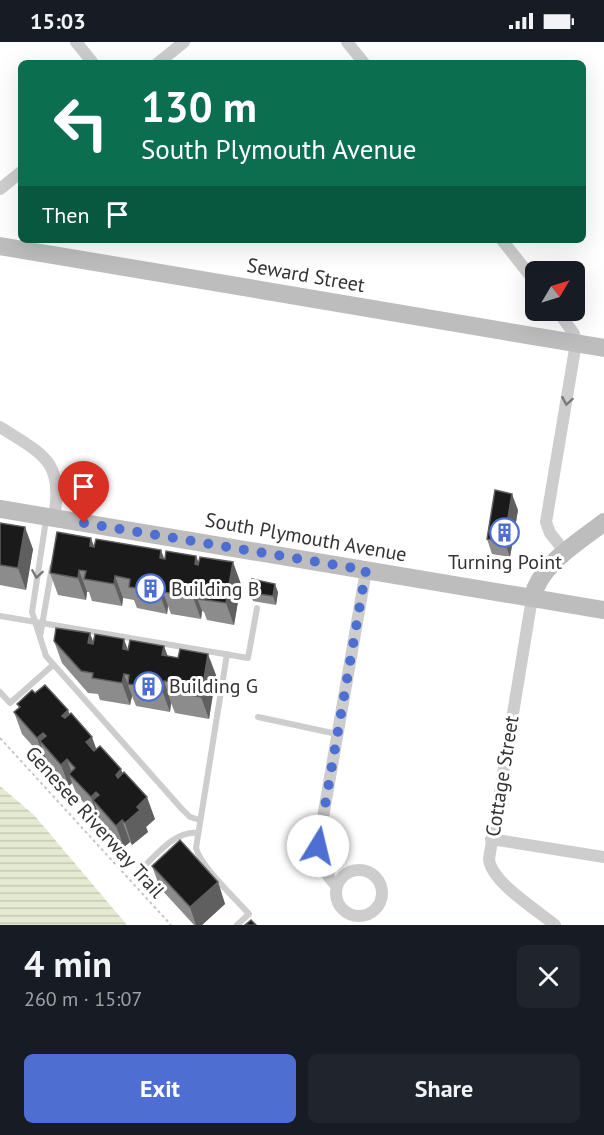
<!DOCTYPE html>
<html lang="en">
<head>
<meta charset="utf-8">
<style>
	:root { --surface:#171b24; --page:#20242c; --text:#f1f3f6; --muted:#9ea1a6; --accent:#4e6fd1 }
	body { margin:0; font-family:"PT Sans",sans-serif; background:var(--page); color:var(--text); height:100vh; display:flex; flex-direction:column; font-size:22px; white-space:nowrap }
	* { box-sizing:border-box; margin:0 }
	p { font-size:20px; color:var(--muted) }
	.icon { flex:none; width:33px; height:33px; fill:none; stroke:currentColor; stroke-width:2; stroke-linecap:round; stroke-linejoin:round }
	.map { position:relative; height:883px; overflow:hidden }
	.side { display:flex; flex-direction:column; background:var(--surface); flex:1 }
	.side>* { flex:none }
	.hud { position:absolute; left:18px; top:18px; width:568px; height:183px; border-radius:9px; box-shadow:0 6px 24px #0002; background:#0b6e4f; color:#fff; overflow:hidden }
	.needle { width:39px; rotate:52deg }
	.tools { position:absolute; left:525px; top:219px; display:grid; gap:12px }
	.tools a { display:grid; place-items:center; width:60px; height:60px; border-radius:9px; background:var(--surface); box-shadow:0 6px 24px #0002; font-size:30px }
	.pin { position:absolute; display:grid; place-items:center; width:51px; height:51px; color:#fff; margin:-62px -26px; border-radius:50% 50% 50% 0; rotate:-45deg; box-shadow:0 0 6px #0007 }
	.pin .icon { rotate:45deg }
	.me { position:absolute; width:66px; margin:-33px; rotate:9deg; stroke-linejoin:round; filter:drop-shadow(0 0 4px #0008) }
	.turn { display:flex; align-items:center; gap:21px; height:126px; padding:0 24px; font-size:27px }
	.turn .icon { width:78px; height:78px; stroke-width:2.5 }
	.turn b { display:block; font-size:42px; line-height:51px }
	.then { display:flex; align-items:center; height:57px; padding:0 24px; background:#0003; gap:12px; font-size:22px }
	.round { display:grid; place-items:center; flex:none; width:63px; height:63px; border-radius:9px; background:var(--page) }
	.headline { display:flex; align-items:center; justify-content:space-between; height:102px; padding:0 24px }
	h1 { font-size:36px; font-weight:600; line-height:45px }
	.button { display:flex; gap:12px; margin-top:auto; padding:12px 24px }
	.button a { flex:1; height:69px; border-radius:9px; background:var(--accent); color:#fff; font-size:24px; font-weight:600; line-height:69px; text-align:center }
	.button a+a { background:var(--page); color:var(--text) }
	.status { display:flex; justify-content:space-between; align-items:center; height:42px; padding:0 30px; background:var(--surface); direction:ltr }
	.status svg { height:16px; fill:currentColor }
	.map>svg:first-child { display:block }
</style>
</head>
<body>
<div class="status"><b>15:03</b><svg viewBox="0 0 49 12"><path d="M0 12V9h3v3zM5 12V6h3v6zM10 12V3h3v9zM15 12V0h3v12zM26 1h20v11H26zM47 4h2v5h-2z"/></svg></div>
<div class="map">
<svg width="604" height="883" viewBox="0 0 604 883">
	<defs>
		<pattern id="water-rules" width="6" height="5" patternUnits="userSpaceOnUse" patternTransform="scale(1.5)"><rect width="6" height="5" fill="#e5ead2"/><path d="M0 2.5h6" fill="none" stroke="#c5c9b5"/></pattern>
	</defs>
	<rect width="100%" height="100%" fill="#fff"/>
	<polygon fill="url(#water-rules)" points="0,744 34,773 127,883 0,883"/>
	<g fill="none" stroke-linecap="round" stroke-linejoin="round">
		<polyline stroke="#c7c7c7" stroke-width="2" stroke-dasharray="3 3" stroke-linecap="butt" points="0,696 171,883"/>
		<g stroke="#cdcdcd" stroke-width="6">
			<polyline points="46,478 32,570 46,614 181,766 190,775 200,778"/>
			<polyline points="0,574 248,616 257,566"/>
			<polyline points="40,595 52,525"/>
			<path d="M227,612L196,806C201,825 235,856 249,872L237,883"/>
			<polyline points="0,650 10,661 53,623"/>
			<polyline points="258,675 337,692"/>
			<path d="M141,827C157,813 175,788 198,791"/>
		</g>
		<g stroke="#cdcdcd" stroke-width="12">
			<polyline points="76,0 93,21"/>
			<polyline points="347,0 364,21"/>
			<polyline points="158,21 184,0"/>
			<polyline points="0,147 21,130"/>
			<polyline points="502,198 536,241"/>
			<polyline points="557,268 574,292 576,301 546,480 550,491 565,510"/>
			<path d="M0,385C44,413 64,419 54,476"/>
			<path d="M532,556L489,817C491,840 537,868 555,883"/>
			<polyline points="491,797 604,815"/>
			<circle cx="359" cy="851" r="23"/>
			<path d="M337,844C325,833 319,821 318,804L366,529"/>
		</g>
		<g stroke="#bdbdbd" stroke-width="18">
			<polyline points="0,204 604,306"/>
			<polyline points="0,467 604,568"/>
			<path d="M532,556C541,521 578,501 604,480"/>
		</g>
	</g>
	<g fill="#8c8c8c">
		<polygon points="518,468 510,515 492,512 487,497"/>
		<polygon points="0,481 33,507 26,548 0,543"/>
		<polygon points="94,505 164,517 196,514 199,521 241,542 234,583 207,578 204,570 202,569 201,577 171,572 168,564 167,572 137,566 134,558 123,556 122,564 92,559 89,550 87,550 86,558 58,553 50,531"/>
		<polygon points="278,550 276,563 253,559 250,551"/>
		<polygon points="54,599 94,601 128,608 164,604 167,614 178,616 216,633 209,677 175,671 171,661 170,670 136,664 132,654 130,663 100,658 98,652 88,651 62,621"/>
		<polygon points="35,651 68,668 69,672 96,707 123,731 155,777 146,785 148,790 132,803 130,800 124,805 101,780 100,776 98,777 77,753 72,741 69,744 48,721 46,717 45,718 22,692 14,670 19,666 17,662"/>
		<polygon points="152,824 218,840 225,862 202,883 194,883 160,846"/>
	</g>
	<g fill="#5f5f5f">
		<polygon points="512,452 518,468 510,515 504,499"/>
		<polygon points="25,485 33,507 26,548 18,526"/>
		<polygon points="91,496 99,518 90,504"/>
		<polygon points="161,508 169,530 160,516"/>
		<polygon points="196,514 204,536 195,522"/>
		<polygon points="233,520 241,542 234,583 226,561"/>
		<polygon points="79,528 87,550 86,558 78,536"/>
		<polygon points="115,534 123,556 122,564 114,542"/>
		<polygon points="160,542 168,564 167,572 159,550"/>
		<polygon points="275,542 278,550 276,563 273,554"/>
		<polygon points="194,548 202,569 201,577 193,555"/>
		<polygon points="90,591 98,613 88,601"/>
		<polygon points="124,597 132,619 123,607"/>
		<polygon points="164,604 172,626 162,613"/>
		<polygon points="208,612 216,633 209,677 201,655"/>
		<polygon points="124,632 132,654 130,663 122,641"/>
		<polygon points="164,639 171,661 170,670 162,648"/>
		<polygon points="68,668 76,690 62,674"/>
		<polygon points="43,691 50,710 40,699 46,717 45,718 37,696"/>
		<polygon points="92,695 100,717 86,700"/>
		<polygon points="67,717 74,737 69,732 72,741 69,744 61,723"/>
		<polygon points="121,727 129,749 116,733"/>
		<polygon points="96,750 104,770 93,758 100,776 98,777 91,755"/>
		<polygon points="147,755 155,777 146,785 148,790 132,803 125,781 137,765"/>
		<polygon points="122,778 130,800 124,805 116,784"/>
		<polygon points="218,840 225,862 202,883 196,883 190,865"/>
	</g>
	<g fill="#1a1a1a" stroke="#5f5f5f" stroke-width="1.5">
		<polygon points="495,448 512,452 504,499 487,497"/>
		<polygon points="0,481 25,485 18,526 0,523"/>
		<polygon points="57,490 91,496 90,504 94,505 96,497 161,508 160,516 165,517 166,509 196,514 195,522 198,523 200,515 233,520 226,561 199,557 200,549 194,548 193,555 163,550 164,542 160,542 159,550 129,545 130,537 115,534 114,542 84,537 86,529 79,528 78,536 50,531"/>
		<polygon points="252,537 275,542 273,554 250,551"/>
		<polygon points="56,586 90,591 88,601 93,602 95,592 124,597 123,607 128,608 130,598 164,604 162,613 178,616 180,607 208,612 201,655 167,649 169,640 164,639 162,648 128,642 129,633 124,632 122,641 92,636 93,631 81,629 54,599"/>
		<polygon points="45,643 68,668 62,674 65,676 71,671 92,695 86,700 94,709 100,704 121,727 116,733 118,736 124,730 147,755 137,765 140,768 125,781 122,778 116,784 93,758 99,753 96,750 91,755 69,732 75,726 67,717 61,723 40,699 46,694 43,691 37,696 14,670 20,665 17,662 32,648 35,651"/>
		<polygon points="180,798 218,840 190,865 152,824"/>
		<polygon points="251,878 256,883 245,883"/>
	</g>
	<defs><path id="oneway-chevron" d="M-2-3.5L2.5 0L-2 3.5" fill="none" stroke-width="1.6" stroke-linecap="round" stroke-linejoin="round" transform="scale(1.5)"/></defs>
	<g stroke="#787878">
		<use href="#oneway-chevron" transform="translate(567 359) rotate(100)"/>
		<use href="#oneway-chevron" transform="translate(37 532) rotate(99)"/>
	</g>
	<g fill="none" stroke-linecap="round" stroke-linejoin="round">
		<polyline stroke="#4e6fd1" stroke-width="10" stroke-dasharray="0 18" points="84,481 366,528 318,804"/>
	</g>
	<defs>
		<symbol id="building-ring" viewBox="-11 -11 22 22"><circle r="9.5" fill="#fff" stroke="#4e6fd1" stroke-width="1.5"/><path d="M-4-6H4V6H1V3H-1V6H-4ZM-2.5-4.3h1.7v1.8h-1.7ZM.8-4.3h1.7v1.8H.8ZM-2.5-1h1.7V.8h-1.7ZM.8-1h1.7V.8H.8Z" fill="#4e6fd1"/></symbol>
	</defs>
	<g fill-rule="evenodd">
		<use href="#building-ring" x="488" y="474" width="33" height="33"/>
		<use href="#building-ring" x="134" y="530" width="33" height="33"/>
		<use href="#building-ring" x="132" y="628" width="33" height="33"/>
	</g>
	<g text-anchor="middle" stroke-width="6" stroke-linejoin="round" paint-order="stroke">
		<g font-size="20" fill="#333" stroke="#fff">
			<text transform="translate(306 233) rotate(10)" y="7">Seward Street</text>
			<text transform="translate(306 495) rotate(10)" y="7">South Plymouth Avenue</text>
			<text transform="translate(502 734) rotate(-81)" y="7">Cottage Street</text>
			<text transform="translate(95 780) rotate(48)" y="7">Genesee Riverway Trail</text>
		</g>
		<g font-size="20" fill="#333" stroke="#fff" text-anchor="start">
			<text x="505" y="527" text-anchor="middle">Turning Point</text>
			<text x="171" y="554">Building B</text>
			<text x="169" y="651">Building G</text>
		</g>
	</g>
</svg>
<div class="tools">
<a><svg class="needle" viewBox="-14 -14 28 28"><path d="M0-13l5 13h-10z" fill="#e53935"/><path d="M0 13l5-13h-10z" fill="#9ea1a6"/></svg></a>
</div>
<div class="pin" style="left:84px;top:481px;background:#d93025"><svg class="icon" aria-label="arrive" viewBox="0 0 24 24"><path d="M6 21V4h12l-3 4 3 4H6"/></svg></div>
<svg class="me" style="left:318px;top:804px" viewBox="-20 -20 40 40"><circle r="19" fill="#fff"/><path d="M0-13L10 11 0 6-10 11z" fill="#4e6fd1"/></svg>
<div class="hud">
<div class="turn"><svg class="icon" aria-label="left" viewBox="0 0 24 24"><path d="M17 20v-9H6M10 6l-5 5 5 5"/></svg><div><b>130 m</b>South Plymouth Avenue</div></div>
<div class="then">Then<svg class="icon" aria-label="arrive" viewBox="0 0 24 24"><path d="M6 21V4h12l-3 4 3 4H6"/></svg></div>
</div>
</div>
<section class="side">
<div class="headline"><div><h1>4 min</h1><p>260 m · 15:07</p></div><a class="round"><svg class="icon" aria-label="close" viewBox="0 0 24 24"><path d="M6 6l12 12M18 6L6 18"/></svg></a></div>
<div class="button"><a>Exit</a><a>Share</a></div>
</section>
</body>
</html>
